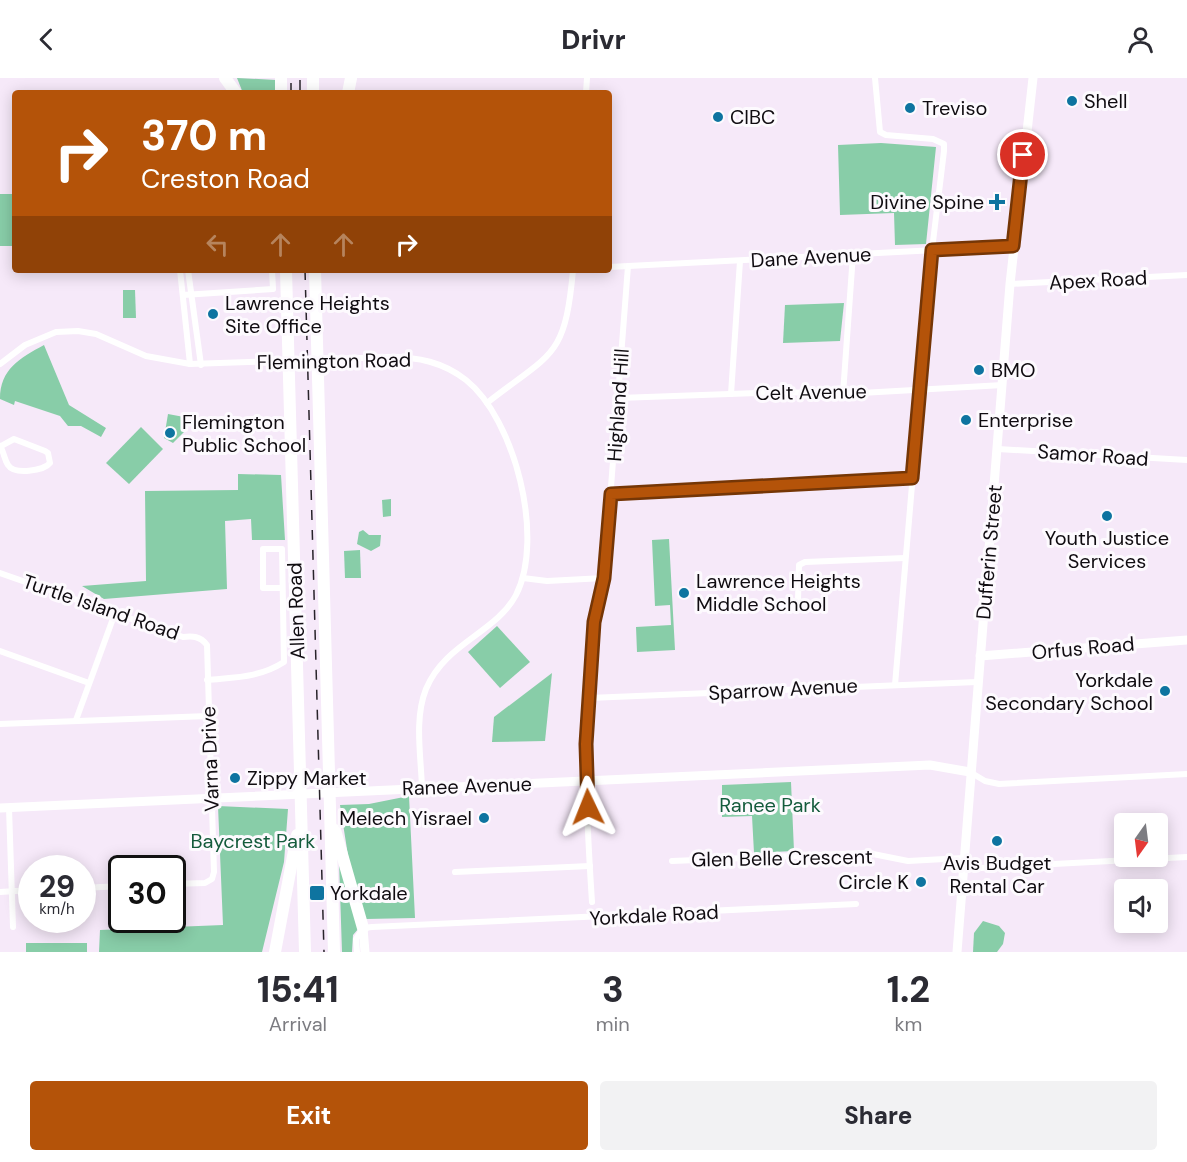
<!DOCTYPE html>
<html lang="en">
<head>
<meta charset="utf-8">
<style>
	:root { --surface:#fff; --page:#f2f2f3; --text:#2b2b33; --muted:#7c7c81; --accent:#b45309 }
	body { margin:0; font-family:"DM Sans",sans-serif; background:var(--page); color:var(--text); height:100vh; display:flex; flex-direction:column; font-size:22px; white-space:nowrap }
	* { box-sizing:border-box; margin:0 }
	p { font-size:20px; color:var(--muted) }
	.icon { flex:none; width:33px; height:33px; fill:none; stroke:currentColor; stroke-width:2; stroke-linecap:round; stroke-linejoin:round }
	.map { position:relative; height:874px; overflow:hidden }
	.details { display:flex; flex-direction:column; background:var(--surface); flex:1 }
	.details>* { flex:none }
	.banner { position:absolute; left:12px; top:12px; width:600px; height:183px; border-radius:6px; box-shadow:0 3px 15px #0003; background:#b45309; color:#fff; overflow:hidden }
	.needle { width:39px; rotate:194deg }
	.controls { position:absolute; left:1114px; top:735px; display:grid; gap:12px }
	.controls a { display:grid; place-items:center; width:54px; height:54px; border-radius:6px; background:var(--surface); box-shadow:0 3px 15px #0003; font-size:30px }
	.speed { position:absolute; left:18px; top:777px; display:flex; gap:12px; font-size:30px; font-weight:700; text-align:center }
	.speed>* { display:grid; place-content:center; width:78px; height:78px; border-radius:50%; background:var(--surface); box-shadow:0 3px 15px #0003; line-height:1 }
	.speed small { font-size:15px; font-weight:400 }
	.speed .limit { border:3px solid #111; border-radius:9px; background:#fff; color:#111 }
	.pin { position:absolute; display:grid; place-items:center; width:51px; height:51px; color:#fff; margin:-26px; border:3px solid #fff; border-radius:50%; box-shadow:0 2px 6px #0007 }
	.me { position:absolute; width:66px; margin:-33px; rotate:358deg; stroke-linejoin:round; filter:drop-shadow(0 0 4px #0008) }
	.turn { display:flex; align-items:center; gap:21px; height:126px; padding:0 30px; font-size:27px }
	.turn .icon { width:78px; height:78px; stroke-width:2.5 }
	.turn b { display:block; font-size:42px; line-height:51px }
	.lanes { display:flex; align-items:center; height:57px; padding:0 30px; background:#0003; justify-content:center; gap:30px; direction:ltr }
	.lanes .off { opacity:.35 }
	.eta { display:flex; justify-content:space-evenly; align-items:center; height:102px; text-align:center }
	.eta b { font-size:36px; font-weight:800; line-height:42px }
	.button { display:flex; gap:12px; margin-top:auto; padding:12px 30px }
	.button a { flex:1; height:69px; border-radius:6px; background:var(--accent); color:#fff; font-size:24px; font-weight:800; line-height:69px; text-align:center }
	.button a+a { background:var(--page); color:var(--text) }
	header { display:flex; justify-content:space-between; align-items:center; height:78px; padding:0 30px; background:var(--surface); font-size:27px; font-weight:800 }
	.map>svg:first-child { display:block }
</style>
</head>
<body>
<header><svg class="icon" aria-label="back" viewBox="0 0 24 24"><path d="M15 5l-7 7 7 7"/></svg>Drivr<svg class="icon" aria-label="person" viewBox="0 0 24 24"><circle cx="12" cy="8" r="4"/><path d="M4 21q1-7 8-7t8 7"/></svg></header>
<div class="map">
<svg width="1187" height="874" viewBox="0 0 1187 874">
	<rect width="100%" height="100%" fill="#f6e9f9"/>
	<g fill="#88cda8">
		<polygon points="237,0 276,2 277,15 243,15"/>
		<polygon points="881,65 936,69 926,166 895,167 894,135 840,137 838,67"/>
		<rect x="0" y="116" width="15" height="52"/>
		<polygon points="123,212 135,212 136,240 123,240"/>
		<polygon points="844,225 840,263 783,265 785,227"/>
		<path d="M44,267L69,327L106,350L101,359L81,348H68L60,338L15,323L14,327L0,321C0,291 20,280 44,267Z"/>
		<polygon points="168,336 184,339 184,354 173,365 164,360"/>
		<polygon points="141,349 163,371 129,406 106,385"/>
		<polygon points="238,396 281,397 285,462 252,462 251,441 225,443 227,511 104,521 82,508 146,503 145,413 238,412"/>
		<polygon points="391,421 391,438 383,439 382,422"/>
		<polygon points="363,452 369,457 381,457 380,468 371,473 357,466 359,454"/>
		<polygon points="669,461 675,572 637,574 636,549 671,547 670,527 655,528 652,462"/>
		<polygon points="360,472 361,500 345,500 344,473"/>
		<polygon points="497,548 530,584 500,610 468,574"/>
		<polygon points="552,595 545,663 492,664 494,639"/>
		<polygon points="791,704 794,773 754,775 752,738 722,739 722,707"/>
		<polygon points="409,718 415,840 366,841 350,790 340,727 369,726"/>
		<polygon points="218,728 288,731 284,784 262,874 99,874 100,852 223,847"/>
		<polygon points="339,783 359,850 353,857 352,874 342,874"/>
		<polygon points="983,843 999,848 1005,855 1003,866 997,874 973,874 974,855"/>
		<rect x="26" y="865" width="61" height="9"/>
	</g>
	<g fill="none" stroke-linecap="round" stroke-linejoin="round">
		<g stroke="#fff" stroke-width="6">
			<polyline points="875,0 880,54 886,57 933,61 944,66 944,73 932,172 895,607"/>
			<polyline points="586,15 587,0"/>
			<polyline points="609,189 1013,168"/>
			<polyline points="180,192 190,286"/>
			<polyline points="188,192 201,287"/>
			<polyline points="1010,206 1187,197"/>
			<polyline points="183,217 273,211 272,192"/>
			<path d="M0,286L25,267L56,254L78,253L96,256L146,278L190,286L389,279C418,279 443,284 466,302C515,341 545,460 516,517C496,555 445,565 426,611C414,641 421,678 422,710"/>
			<polyline points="731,316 740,183"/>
			<polyline points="843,316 853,176"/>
			<polyline points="619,320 781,314 843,316 1003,307"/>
			<path d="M487,325C552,274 565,281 573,192"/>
			<path d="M0,368C4,374 4,381 8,387C14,397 44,393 50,385L48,375L45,373L14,361L1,368"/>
			<polyline points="998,371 1187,382"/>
			<polyline points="611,415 912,400"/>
			<path d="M0,495L183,559C193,558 200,558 207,567L214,794L212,801L205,805L172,806"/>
			<polyline points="523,500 547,503 604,500"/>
			<polyline points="802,530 798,522 799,487 805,484 905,480"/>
			<polyline points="0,573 89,605"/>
			<path d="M207,602C235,599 259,600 284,584L282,471H263V510H282"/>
			<polyline points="589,620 977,604"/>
			<polyline points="76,642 115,535"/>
			<polyline points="0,646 208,638"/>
			<polyline points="970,694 985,703 999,706 1187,696"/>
			<polyline points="9,730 13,849"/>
			<polyline points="672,783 868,775 908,783 963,780"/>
			<polyline points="962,791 1187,779"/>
			<polyline points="455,794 590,788"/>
			<polyline points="82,810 122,808"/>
			<polyline points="0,814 32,812"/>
			<path d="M592,824C585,718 579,604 604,500L628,188"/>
			<polyline points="357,874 356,861 363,850 372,849 856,826"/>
		</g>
		<g stroke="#fff" stroke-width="9">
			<polyline points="980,578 1187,562"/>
			<polyline points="0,730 930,687 970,694"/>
			<polyline points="363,850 365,874"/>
			<polyline points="957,874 1010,206 1033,0"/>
		</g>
		<g stroke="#fff" stroke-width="12">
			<polyline points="225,0 236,15"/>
			<polyline points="281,0 281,15"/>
			<polyline points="313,0 313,15"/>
			<polyline points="348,15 351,0"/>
			<polyline points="286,192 305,874"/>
			<polyline points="315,192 334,874"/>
			<polyline points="335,752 363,850"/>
			<polyline points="275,874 297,757"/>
		</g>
		<g stroke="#28232a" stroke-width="1.5" stroke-dasharray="10 10" stroke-linecap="butt">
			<polyline points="300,2 300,15"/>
			<polyline points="291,5 291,15"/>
			<polyline points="305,192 324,874"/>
		</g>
	</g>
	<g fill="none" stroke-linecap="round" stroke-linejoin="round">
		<defs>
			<polyline id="route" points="588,729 586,666 594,544 604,500 611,416 912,400 932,172 1013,168 1023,77"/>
		</defs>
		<use href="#route" stroke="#753606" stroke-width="15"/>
		<use href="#route" stroke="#b45309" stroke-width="10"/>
	</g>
	<g fill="#0e74a0" stroke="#fdfafe" stroke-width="2">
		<circle cx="1072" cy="23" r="6"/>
		<circle cx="910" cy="30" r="6"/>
		<circle cx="718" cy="39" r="6"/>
		<path d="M994 115h6v6h6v6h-6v6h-6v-6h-6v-6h6z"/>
		<circle cx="213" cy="236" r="6"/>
		<circle cx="979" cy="292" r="6"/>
		<circle cx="966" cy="342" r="6"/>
		<circle cx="170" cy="355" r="6"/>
		<circle cx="1107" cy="438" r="6"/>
		<circle cx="684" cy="515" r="6"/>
		<circle cx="1165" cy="613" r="6"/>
		<circle cx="235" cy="700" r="6"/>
		<circle cx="484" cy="740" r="6"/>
		<circle cx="997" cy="763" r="6"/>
		<circle cx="921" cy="804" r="6"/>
		<rect x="309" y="807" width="16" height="16" rx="3"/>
	</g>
	<g text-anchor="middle" stroke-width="6" stroke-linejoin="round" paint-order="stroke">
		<g font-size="20" fill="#100c11" stroke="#fdfafe" text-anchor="start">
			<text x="1084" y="30">Shell</text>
			<text x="922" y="37">Treviso</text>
			<text x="730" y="46">CIBC</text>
			<text x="984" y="131" text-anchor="end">Divine Spine</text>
			<text x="225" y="232">Lawrence Heights<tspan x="225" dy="23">Site Office</tspan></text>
			<text x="991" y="299">BMO</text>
			<text x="978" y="349">Enterprise</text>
			<text x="182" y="351">Flemington<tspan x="182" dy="23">Public School</tspan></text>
			<text x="1107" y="467" text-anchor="middle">Youth Justice<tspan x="1107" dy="23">Services</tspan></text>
			<text x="696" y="510">Lawrence Heights<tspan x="696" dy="23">Middle School</tspan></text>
			<text x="1153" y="609" text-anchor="end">Yorkdale<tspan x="1153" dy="23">Secondary School</tspan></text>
			<text x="247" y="707">Zippy Market</text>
			<text x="472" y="747" text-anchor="end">Melech Yisrael</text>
			<text x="997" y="792" text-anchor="middle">Avis Budget<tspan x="997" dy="23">Rental Car</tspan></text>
			<text x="909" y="811" text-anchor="end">Circle K</text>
			<text x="330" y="822">Yorkdale</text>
		</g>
		<g font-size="20" fill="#100c11" stroke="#fdfafe">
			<text transform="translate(811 179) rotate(-3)" y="7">Dane Avenue</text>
			<text transform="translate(1098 202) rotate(-3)" y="7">Apex Road</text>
			<text transform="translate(334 283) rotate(-1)" y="7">Flemington Road</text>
			<text transform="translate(811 314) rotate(-1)" y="7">Celt Avenue</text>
			<text transform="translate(618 327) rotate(-86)" y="7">Highland Hill</text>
			<text transform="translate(1093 377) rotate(4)" y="7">Samor Road</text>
			<text transform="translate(989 474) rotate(-85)" y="7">Dufferin Street</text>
			<text transform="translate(101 529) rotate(19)" y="7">Turtle Island Road</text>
			<text transform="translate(296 533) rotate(-92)" y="7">Allen Road</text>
			<text transform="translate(1083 570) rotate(-5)" y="7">Orfus Road</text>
			<text transform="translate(783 611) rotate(-3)" y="7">Sparrow Avenue</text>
			<text transform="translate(210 681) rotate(-92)" y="7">Varna Drive</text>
			<text transform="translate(467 708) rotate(-2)" y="7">Ranee Avenue</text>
			<text transform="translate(782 780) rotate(-1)" y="7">Glen Belle Crescent</text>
			<text transform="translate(654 837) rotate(-3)" y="7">Yorkdale Road</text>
		</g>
		<g font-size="20" fill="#145b3c" stroke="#fdfafe">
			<text x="770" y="734">Ranee Park</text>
			<text x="253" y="770">Baycrest Park</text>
		</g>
	</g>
</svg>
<div class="controls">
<a><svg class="needle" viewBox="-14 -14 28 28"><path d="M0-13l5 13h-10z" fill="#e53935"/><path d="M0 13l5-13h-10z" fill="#7c7c81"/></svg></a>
<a><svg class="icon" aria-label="sound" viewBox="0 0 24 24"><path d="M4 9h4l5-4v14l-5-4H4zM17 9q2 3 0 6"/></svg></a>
</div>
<div class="speed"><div>29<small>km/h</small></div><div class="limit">30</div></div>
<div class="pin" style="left:1023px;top:77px;background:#d93025"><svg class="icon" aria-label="arrive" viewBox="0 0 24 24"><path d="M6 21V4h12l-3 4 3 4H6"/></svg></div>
<svg class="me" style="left:588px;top:729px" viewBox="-20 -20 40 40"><path d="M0-17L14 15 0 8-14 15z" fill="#b45309" stroke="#fff" stroke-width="4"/></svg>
<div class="banner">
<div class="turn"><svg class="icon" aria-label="right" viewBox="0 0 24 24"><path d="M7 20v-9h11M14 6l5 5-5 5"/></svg><div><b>370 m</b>Creston Road</div></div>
<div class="lanes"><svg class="icon off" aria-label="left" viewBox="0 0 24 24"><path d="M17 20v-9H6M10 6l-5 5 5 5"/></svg><svg class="icon off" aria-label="ahead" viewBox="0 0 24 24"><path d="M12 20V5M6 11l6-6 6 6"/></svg><svg class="icon off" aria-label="ahead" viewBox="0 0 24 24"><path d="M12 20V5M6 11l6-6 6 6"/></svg><svg class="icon" aria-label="right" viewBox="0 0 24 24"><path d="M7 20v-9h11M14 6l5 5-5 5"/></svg></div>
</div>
</div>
<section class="details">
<div class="eta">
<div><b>15:41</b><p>Arrival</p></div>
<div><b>3</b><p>min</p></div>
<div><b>1.2</b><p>km</p></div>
</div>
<div class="button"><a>Exit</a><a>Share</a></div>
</section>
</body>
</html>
